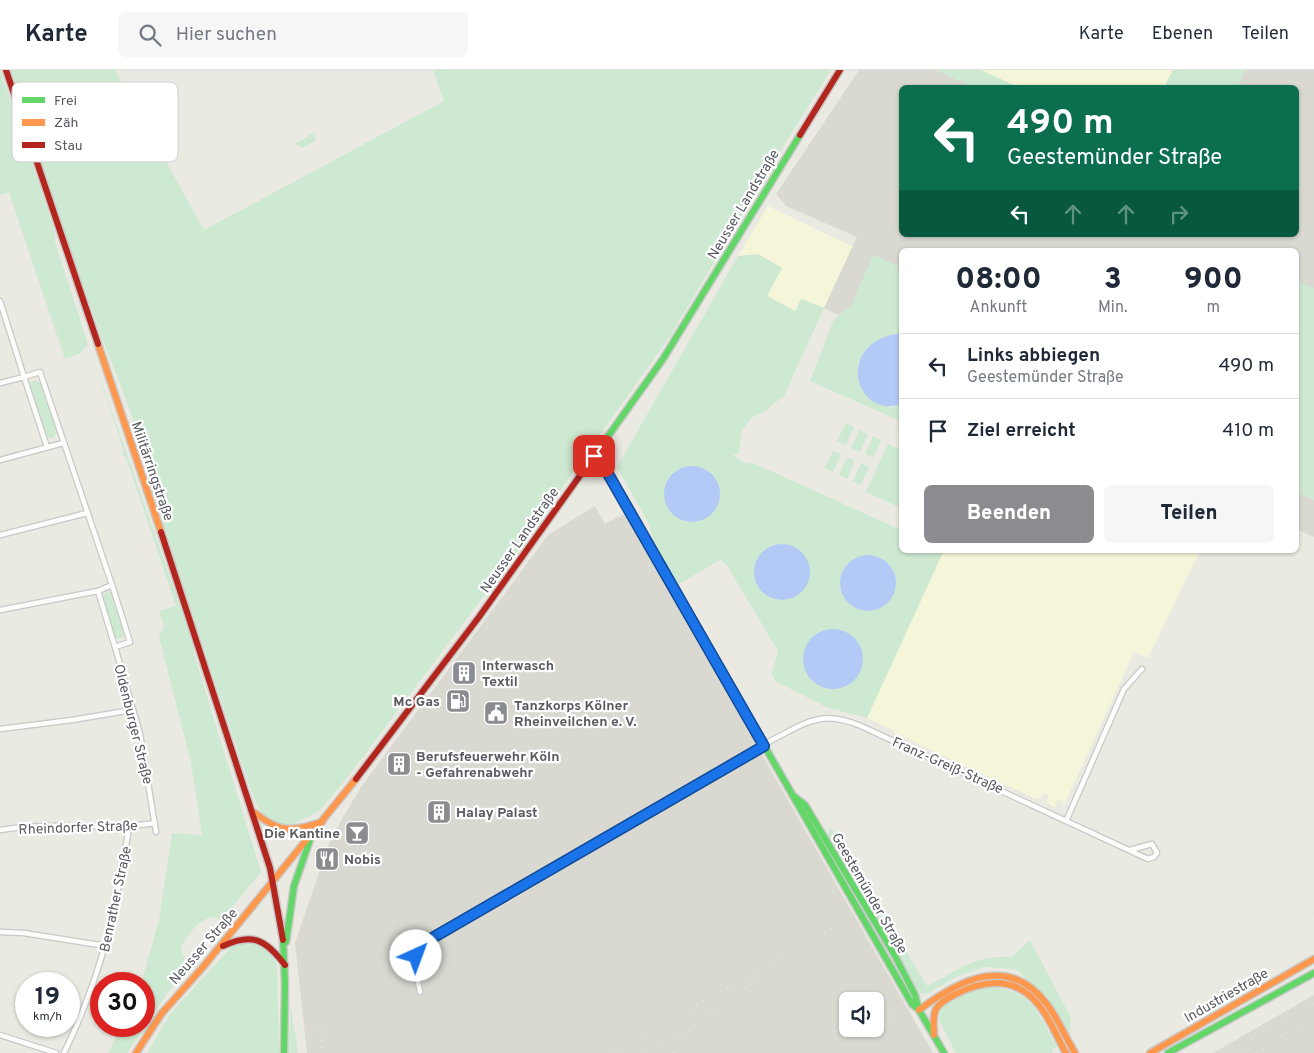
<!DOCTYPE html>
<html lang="de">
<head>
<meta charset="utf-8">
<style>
	:root { --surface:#fff; --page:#f6f6f7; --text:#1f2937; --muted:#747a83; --line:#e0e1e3; --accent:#8b8c8f }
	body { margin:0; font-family:Overpass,sans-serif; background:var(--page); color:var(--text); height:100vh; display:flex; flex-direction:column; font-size:19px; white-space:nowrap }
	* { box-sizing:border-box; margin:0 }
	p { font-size:16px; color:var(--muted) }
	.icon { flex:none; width:28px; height:28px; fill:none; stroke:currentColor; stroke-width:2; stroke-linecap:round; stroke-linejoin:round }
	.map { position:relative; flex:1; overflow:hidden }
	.panel { position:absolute; left:899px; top:178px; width:400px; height:305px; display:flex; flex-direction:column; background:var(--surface); border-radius:8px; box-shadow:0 1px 4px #0004 }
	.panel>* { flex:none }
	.banner { position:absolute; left:899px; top:15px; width:400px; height:152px; border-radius:8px; box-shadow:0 1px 4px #0004; background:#0b6e4f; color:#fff; overflow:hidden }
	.fabs { position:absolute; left:839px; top:922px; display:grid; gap:10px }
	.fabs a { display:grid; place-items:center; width:45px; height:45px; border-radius:8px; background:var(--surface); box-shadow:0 1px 4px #0004; font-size:25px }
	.speed { position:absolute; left:15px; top:902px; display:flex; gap:10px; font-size:25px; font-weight:700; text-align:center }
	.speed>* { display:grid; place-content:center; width:65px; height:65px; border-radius:50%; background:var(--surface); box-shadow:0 1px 4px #0004; line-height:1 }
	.speed small { font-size:12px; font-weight:400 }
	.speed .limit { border:8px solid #d22; background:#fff; color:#111 }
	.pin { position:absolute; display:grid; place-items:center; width:42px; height:42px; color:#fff; margin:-21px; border-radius:10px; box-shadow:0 2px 8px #0006 }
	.me { position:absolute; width:55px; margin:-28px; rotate:43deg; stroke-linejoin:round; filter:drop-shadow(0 0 4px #0008) }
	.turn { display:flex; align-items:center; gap:18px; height:105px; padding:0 25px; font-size:22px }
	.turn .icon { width:65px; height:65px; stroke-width:2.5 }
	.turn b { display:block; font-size:35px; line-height:42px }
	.lanes { display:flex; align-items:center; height:48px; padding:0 25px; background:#0003; justify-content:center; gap:25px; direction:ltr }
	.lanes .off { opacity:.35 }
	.eta { display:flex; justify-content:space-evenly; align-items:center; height:85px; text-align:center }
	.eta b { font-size:30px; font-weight:800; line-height:35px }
	.cta { display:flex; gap:10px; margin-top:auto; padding:10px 25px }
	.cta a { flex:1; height:58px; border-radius:8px; background:var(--accent); color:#fff; font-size:20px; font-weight:800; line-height:58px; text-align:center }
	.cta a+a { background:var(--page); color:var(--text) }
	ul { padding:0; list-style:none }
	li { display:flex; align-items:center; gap:15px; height:65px; padding:0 25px; border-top:1px solid var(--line) }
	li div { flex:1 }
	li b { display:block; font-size:19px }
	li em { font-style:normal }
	header { display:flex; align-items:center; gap:30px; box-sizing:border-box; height:70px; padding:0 25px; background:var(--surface); border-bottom:1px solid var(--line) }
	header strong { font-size:24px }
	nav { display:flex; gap:28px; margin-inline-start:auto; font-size:18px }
	.search { width:350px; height:45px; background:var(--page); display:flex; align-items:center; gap:12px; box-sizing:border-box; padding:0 18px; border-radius:8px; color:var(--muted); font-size:19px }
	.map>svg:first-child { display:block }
</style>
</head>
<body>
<header>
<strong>Karte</strong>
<div class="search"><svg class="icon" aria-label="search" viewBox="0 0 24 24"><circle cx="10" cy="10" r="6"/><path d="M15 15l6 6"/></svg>Hier suchen</div>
<nav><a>Karte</a><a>Ebenen</a><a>Teilen</a></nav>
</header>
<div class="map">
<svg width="1314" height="983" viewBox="0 0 1314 983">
	<rect width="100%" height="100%" fill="#eaeae2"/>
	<g fill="#f5f6d9">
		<polygon points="981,0 1173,0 1164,18 1018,17"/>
		<polygon points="768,136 853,177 824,238 802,229 795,242 767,225 782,198 738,186"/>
		<polygon points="944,480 952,483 954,480 1200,480 1148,588 1134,582 1064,735 1061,729 1055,732 1056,738 1047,733 1048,725 1044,723 1040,728 1036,729 895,663 895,661 867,648"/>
	</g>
	<g fill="#d9d9d2" fill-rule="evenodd">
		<polygon points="859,0 936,0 974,17 901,18 901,165 1296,165 1296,18 1237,17 1245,0 1314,0 1314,467 1296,459 1296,180 901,180 901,197 850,250 824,238 857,167 786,136 776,124"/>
		<path d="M595,436L605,454L624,444L933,983H307L295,873L331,768L361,717L548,465ZM848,931H875V959H848Z"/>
		<polygon points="1314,925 1314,983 1213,983"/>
	</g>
	<g fill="#cee9d2" fill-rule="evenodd">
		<polygon points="0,0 55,162 55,172 88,274 81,283 65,289 9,122 0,125"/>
		<path d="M10,0H115L204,160L444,31L433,0H831L773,93L671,265L513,487L351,703L319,741L294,754H280L265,747L259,739L251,720L148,410C141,356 114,303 96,252C66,168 39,84 10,0Z"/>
		<polygon points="936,0 981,0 1018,17 974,17"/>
		<polygon points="1173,0 1245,0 1237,17 1164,17"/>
		<polygon points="315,62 315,71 302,78 295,74"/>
		<path d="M758,184L782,198L767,226L795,241L801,229L824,238L784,326L765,341L751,348L742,360L739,383L733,385L745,393H753L901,460V480H944L867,648L826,637L775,611L772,603L778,581L726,494L720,490L677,515L654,474L649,454L617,397L738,186ZM688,396L707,400L718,434C708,451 692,456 674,445Z"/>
		<polygon points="873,185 901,197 901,263 894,264 889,338 901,334 901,362 897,360 900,351 810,311 834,249 851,236"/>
		<polygon points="1296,210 1314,218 1314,430 1296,422"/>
		<path d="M94,290L194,576V584L261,802L222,849C203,842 191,861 181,877L186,896L127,983H108L122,956H144V914H141L159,850L172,763L202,765L191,693L159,567L164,556L159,541L176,536L126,388L122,385L124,382Z"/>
		<polygon points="35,310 40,313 57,362 52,369 45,365 28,314"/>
		<polygon points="846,353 854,357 846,375 837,371"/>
		<polygon points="860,360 868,364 860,382 851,378"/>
		<polygon points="873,366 881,370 873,388 865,384"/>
		<polygon points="888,374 901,380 901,438 866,422"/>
		<polygon points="833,381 841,384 833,402 825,398"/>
		<polygon points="847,387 855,391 847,409 839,405"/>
		<polygon points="861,393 869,397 861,415 853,411"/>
		<polygon points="109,521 112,523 126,563 120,569 113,567 101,527 103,524"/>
		<path d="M831,757L927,916C960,900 973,885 1012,887L1030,870L1071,948L1070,969L1046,925L1015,899L984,897L956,907L929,923L920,924L901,897L827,766Z"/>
		<polygon points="250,872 268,879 277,894 279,983 147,983 170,944 234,874"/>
		<path d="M986,917C1032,919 1036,941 1057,977L1052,979L1053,983H956L939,950L942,937L971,921Z"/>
		<polygon points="291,936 298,983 288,983"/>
	</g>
	<g fill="#b4caf6">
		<path d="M901,263V334C855,350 833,272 901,263Z"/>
		<circle cx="692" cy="424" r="28"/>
		<circle cx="782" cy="502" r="28"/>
		<circle cx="868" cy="513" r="28"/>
		<circle cx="833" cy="589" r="30"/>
	</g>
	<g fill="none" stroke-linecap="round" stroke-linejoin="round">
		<defs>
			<g id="street">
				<polyline points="0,231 24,307 40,302 112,515 98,521 115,577"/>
				<polyline points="0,313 24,307 47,377"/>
				<polyline points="0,390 63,373"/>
				<polyline points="0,465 87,443"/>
				<polyline points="112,515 130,572 115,577 140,664 156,762"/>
				<polyline points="0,540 98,521"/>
				<polyline points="0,659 72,650 132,640"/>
				<polyline points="1067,749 1124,619 1142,599"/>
				<path d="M0,760C51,751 104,761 155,753"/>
				<polyline points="0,862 24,863 106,876"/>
				<path d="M420,922C418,909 410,885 421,876L774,669C809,651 822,640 861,656L1148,789L1154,787L1157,783L1152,774L1130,780"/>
				<polyline points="0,965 56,983"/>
				<path d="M64,983C101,907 116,841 129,757"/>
			</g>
			<g id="fast">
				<polyline points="584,400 663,289 800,65"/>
				<polyline points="741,635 912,934 919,940 944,983"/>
				<polyline points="795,727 805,735 894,884 915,925 919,940"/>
				<polyline points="283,870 285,913 284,983"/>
				<polyline points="286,872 294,816 310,770"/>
				<polyline points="1168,983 1314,903"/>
			</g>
			<g id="slow">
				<polyline points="98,274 161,462"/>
				<polyline points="602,375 606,395"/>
				<polyline points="582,402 607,402"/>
				<path d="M255,743C281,764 292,761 322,752"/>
				<path d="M919,940C959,910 1008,884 1046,933C1058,948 1065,967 1075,983"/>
				<path d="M934,965C934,956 932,947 936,939C940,932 948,928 954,925C979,912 1006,906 1029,925C1047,940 1055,964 1066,983"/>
				<polyline points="136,983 162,943 203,897 356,709"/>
				<polyline points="1150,983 1314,889"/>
			</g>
			<g id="jam">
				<polyline points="6,0 98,274"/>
				<polyline points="800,65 840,0"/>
				<polyline points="594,386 607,402 741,635"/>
				<polyline points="161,462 270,798 283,870"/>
				<polyline points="356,709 479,547 584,400"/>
				<path d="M223,876C253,862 266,870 285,895"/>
			</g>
		</defs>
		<use href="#street" stroke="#c7c8c7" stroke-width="7"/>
		<use href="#fast" stroke="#c8c9c8" stroke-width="9"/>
		<use href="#slow" stroke="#c8c9c8" stroke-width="9"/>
		<use href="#jam" stroke="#c8c9c8" stroke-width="9"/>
		<use href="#street" stroke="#fcfcfb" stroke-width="4.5"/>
		<use href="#fast" stroke="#63d668" stroke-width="6"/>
		<use href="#slow" stroke="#ff974d" stroke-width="6"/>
		<use href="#jam" stroke="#b3261e" stroke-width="6"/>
		<g stroke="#e4e4e3" stroke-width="2" stroke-dasharray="1 6" stroke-linecap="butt">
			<polyline points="319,949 322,978"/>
			<polyline points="678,957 707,936"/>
			<polyline points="611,983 846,851"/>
			<polyline points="645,983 723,938 762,904"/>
			<polyline points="673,983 692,959"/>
			<polyline points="1079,983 1111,960 1314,842"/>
			<polyline points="1093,983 1122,962 1314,851"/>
			<polyline points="1103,983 1314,862"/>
			<polyline points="1207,983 1233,974"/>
			<polyline points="1227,983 1314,933"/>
			<polyline points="1242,983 1259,973"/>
			<polyline points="1257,983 1314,943"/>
		</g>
	</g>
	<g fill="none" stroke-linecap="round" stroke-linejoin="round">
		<defs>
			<polyline id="route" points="416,886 419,877 434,867 764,676 607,402 594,386"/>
		</defs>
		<use href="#route" stroke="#114b97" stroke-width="12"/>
		<use href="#route" stroke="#1a73e8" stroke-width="9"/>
	</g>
	<defs>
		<symbol id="building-square" viewBox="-11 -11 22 22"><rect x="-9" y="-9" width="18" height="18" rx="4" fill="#8b8c8f" stroke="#fff"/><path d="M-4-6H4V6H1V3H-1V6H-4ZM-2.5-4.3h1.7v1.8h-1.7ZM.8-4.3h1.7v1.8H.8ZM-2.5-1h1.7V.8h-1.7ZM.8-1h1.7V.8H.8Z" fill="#fff"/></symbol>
		<symbol id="fuel-square" viewBox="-11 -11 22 22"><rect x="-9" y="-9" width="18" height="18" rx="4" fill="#8b8c8f" stroke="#fff"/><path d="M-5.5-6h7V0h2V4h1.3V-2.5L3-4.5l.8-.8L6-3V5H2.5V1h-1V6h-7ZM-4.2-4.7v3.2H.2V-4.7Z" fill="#fff"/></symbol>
		<symbol id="civic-square" viewBox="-11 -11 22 22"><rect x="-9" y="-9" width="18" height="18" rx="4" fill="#8b8c8f" stroke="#fff"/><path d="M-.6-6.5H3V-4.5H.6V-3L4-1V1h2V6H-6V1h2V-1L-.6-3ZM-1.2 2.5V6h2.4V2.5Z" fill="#fff"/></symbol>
		<symbol id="bar-square" viewBox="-11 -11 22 22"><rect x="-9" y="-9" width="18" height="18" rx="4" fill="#8b8c8f" stroke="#fff"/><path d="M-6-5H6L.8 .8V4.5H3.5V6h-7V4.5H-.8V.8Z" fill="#fff"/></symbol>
		<symbol id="restaurant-square" viewBox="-11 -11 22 22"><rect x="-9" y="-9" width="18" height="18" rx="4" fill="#8b8c8f" stroke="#fff"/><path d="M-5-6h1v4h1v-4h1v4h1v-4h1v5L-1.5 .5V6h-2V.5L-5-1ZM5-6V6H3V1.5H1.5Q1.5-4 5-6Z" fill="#fff"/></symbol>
	</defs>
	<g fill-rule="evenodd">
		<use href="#building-square" x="450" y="589" width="28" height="28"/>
		<use href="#fuel-square" x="444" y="617" width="28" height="28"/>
		<use href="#civic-square" x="482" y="629" width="28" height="28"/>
		<use href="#building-square" x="385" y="680" width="28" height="28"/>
		<use href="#building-square" x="425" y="728" width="28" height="28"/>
		<use href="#bar-square" x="343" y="749" width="28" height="28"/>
		<use href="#restaurant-square" x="313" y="775" width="28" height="28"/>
	</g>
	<g text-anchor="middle" stroke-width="4.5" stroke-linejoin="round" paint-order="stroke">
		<g font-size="14" fill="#585a62" stroke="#fff">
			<text transform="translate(743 134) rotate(-59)" y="5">Neusser Landstraße</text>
			<text transform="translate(153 401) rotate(71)" y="5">Militärringstraße</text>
			<text transform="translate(519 470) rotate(-55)" y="5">Neusser Landstraße</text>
			<text transform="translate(134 654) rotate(76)" y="5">Oldenburger Straße</text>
			<text transform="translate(948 695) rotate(24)" y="5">Franz-Greiß-Straße</text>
			<text transform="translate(78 757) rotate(-2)" y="5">Rheindorfer Straße</text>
			<text transform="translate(870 823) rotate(60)" y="5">Geestemünder Straße</text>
			<text transform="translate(115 829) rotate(-78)" y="5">Benrather Straße</text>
			<text transform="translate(203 876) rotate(-49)" y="5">Neusser Straße</text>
			<text transform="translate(1226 925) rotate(-30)" y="5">Industriestraße</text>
		</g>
		<g font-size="14" font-weight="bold" fill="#585a62" stroke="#fff" text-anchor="start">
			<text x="482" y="600">Interwasch<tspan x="482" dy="16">Textil</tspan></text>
			<text x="440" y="636" text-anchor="end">Mc Gas</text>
			<text x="514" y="640">Tanzkorps Kölner<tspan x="514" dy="16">Rheinveilchen e. V.</tspan></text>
			<text x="416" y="691">Berufsfeuerwehr Köln<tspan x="416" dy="16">- Gefahrenabwehr</tspan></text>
			<text x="456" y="747">Halay Palast</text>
			<text x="340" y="768" text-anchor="end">Die Kantine</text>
			<text x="344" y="794">Nobis</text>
		</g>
	</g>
	<rect x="12" y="12" width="166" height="80" rx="8" fill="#fff" stroke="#cdced0" stroke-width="1"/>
	<rect x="22" y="27" width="23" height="6" fill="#63d668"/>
	<rect x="22" y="49" width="23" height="7" fill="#ff974d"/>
	<rect x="22" y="72" width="23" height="6" fill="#b3261e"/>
	<g font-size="14" fill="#585a62">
		<text x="54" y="35">Frei</text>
		<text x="54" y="57">Zäh</text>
		<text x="54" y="80">Stau</text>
	</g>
</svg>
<div class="fabs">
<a><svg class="icon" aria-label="sound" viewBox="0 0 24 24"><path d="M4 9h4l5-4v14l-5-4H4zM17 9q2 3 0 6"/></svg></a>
</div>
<div class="speed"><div>19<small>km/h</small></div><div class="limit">30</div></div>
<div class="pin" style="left:594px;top:386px;background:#d93025"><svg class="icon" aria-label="arrive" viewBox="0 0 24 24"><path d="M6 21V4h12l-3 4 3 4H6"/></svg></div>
<svg class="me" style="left:416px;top:886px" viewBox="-20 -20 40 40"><circle r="19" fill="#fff"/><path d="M0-13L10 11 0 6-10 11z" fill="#1a73e8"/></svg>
<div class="banner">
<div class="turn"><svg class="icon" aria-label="left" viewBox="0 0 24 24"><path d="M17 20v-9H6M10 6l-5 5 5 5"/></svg><div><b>490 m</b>Geestemünder Straße</div></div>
<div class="lanes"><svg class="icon" aria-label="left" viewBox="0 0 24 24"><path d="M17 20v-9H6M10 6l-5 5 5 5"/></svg><svg class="icon off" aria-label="ahead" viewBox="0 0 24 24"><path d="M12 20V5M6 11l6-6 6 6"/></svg><svg class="icon off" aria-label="ahead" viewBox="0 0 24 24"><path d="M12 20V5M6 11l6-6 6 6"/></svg><svg class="icon off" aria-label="right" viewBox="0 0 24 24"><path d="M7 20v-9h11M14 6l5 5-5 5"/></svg></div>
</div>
<section class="panel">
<div class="eta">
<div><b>08:00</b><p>Ankunft</p></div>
<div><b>3</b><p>Min.</p></div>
<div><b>900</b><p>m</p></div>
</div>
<ul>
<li><svg class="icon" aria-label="left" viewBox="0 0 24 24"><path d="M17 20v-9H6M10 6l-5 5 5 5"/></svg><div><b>Links abbiegen</b><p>Geestemünder Straße</p></div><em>490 m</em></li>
<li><svg class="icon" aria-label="arrive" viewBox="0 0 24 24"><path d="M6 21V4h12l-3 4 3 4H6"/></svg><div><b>Ziel erreicht</b></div><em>410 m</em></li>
</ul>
<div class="cta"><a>Beenden</a><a>Teilen</a></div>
</section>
</div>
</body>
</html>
